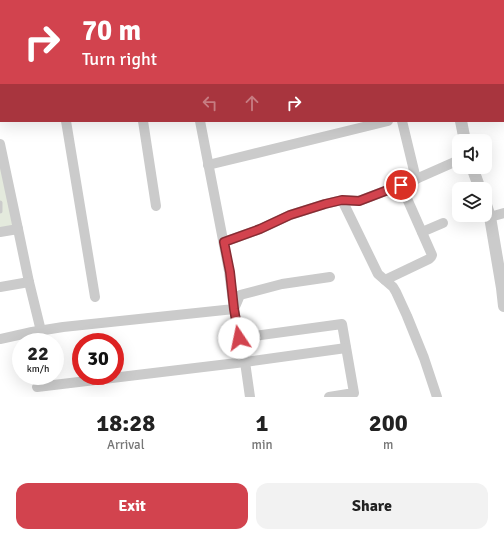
<!DOCTYPE html>
<html lang="en">
<head>
<meta charset="utf-8">
<style>
	:root { --surface:#fff; --page:#f2f2f2; --text:#222; --muted:#767676; --accent:#d2434e }
	body { margin:0; font-family:Signika,sans-serif; background:var(--page); color:var(--text); height:100vh; display:flex; flex-direction:column; font-size:15px; white-space:nowrap }
	* { box-sizing:border-box; margin:0 }
	p { font-size:13px; color:var(--muted) }
	.icon { flex:none; width:22px; height:22px; fill:none; stroke:currentColor; stroke-width:2; stroke-linecap:round; stroke-linejoin:round }
	.map { position:relative; height:397px; overflow:hidden }
	.sheet { display:flex; flex-direction:column; background:var(--surface); flex:1 }
	.sheet>* { flex:none }
	.guide { position:absolute; left:0px; top:0px; width:504px; height:122px; box-shadow:0 4px 16px #0002; background:#d2434e; color:#fff; overflow:hidden }
	.controls { position:absolute; left:452px; top:134px; display:grid; gap:8px }
	.controls a { display:grid; place-items:center; width:40px; height:40px; border-radius:8px; background:var(--surface); box-shadow:0 4px 16px #0002; font-size:20px }
	.speed { position:absolute; left:12px; top:333px; display:flex; gap:8px; font-size:20px; font-weight:700; text-align:center }
	.speed>* { display:grid; place-content:center; width:52px; height:52px; border-radius:50%; background:var(--surface); box-shadow:0 4px 16px #0002; line-height:1 }
	.speed small { font-size:10px; font-weight:400 }
	.speed .limit { border:6px solid #d22; background:#fff; color:#111 }
	.pin { position:absolute; display:grid; place-items:center; width:34px; height:34px; color:#fff; margin:-17px; border:2px solid #fff; border-radius:50%; box-shadow:0 1px 4px #0007 }
	.me { position:absolute; width:44px; margin:-22px; rotate:349deg; stroke-linejoin:round; filter:drop-shadow(0 0 3px #0008) }
	.turn { display:flex; align-items:center; gap:14px; height:84px; padding:0 16px; font-size:18px }
	.turn .icon { width:52px; height:52px; stroke-width:2.5 }
	.turn b { display:block; font-size:28px; line-height:34px }
	.lanes { display:flex; align-items:center; height:38px; padding:0 16px; background:#0003; justify-content:center; gap:20px; direction:ltr }
	.lanes .off { opacity:.35 }
	.eta { display:flex; justify-content:space-evenly; align-items:center; height:68px; text-align:center }
	.eta b { font-size:24px; font-weight:800; line-height:28px }
	.button { display:flex; gap:8px; margin-top:auto; padding:8px 16px }
	.button a { flex:1; height:46px; border-radius:12px; background:var(--accent); color:#fff; font-size:16px; font-weight:800; line-height:46px; text-align:center }
	.button a+a { background:var(--page); color:var(--text) }
	.map>svg:first-child { display:block }
</style>
</head>
<body>
<div class="map">
<svg width="504" height="397" viewBox="0 0 504 397">
	<rect width="100%" height="100%" fill="#fff"/>
	<g fill="#e4eadd">
		<polygon points="0,0 110,0 110,1 1,1 1,52 0,52"/>
		<polygon points="0,150 15,233 0,236"/>
	</g>
	<g fill="none" stroke-linecap="round" stroke-linejoin="round">
		<g stroke="#cbcbcb" stroke-width="2" stroke-dasharray="2 2" stroke-linecap="butt">
			<polyline points="44,0 44,1"/>
			<polyline points="104,0 104,1"/>
			<polyline points="0,43 1,43"/>
		</g>
		<polyline stroke="#cbcbcb" stroke-width="5" points="0,203 0,211"/>
		<g stroke="#cbcbcb" stroke-width="10">
			<polyline points="117,0 117,1"/>
			<polyline points="503,63 504,63"/>
			<polyline points="66,121 95,297"/>
			<polyline points="143,121 156,206"/>
			<polyline points="402,121 416,179 359,201 342,200 378,274 393,287 396,292 407,316 424,358 437,397"/>
			<polyline points="0,144 18,229 0,232"/>
			<polyline points="208,165 388,121"/>
			<polyline points="416,179 459,160"/>
			<polyline points="490,217 504,213"/>
			<polyline points="18,229 29,282 41,331"/>
			<polyline points="422,232 443,223"/>
			<polyline points="224,242 260,229 290,215 325,204 342,200"/>
			<polyline points="385,280 429,259 431,257 432,255 401,185"/>
			<polyline points="0,287 29,282"/>
			<polyline points="239,338 342,324 354,393 329,397"/>
			<polyline points="0,339 32,332 63,327 234,309 229,271 200,121"/>
			<polyline points="37,387 245,362 346,348"/>
			<polyline points="250,397 245,362 238,332 234,309 240,295 282,284 330,277"/>
		</g>
		<g stroke="#cbcbcb" stroke-width="12">
			<polyline points="421,0 421,1"/>
			<polyline points="317,1 322,0"/>
			<polyline points="0,61 1,61"/>
			<polyline points="461,121 465,141"/>
			<polyline points="472,167 480,189"/>
			<polyline points="485,202 490,217 502,288 504,306"/>
		</g>
	</g>
	<g fill="none" stroke-linecap="round" stroke-linejoin="round">
		<defs>
			<polyline id="route" points="239,338 234,309 230,272 224,242 260,229 290,215 325,204 342,200 359,201 401,185"/>
		</defs>
		<use href="#route" stroke="#882c33" stroke-width="10"/>
		<use href="#route" stroke="#d2434e" stroke-width="7"/>
	</g>
</svg>
<div class="controls">
<a><svg class="icon" aria-label="sound" viewBox="0 0 24 24"><path d="M4 9h4l5-4v14l-5-4H4zM17 9q2 3 0 6"/></svg></a>
<a><svg class="icon" aria-label="layers" viewBox="0 0 24 24"><path d="M12 4l9 5-9 5-9-5zM3 14l9 5 9-5"/></svg></a>
</div>
<div class="speed"><div>22<small>km/h</small></div><div class="limit">30</div></div>
<div class="pin" style="left:401px;top:185px;background:#d93025"><svg class="icon" aria-label="arrive" viewBox="0 0 24 24"><path d="M6 21V4h12l-3 4 3 4H6"/></svg></div>
<svg class="me" style="left:239px;top:338px" viewBox="-20 -20 40 40"><circle r="19" fill="#fff"/><path d="M0-13L10 11 0 6-10 11z" fill="#d2434e"/></svg>
<div class="guide">
<div class="turn"><svg class="icon" aria-label="right" viewBox="0 0 24 24"><path d="M7 20v-9h11M14 6l5 5-5 5"/></svg><div><b>70 m</b>Turn right</div></div>
<div class="lanes"><svg class="icon off" aria-label="left" viewBox="0 0 24 24"><path d="M17 20v-9H6M10 6l-5 5 5 5"/></svg><svg class="icon off" aria-label="ahead" viewBox="0 0 24 24"><path d="M12 20V5M6 11l6-6 6 6"/></svg><svg class="icon" aria-label="right" viewBox="0 0 24 24"><path d="M7 20v-9h11M14 6l5 5-5 5"/></svg></div>
</div>
</div>
<section class="sheet">
<div class="eta">
<div><b>18:28</b><p>Arrival</p></div>
<div><b>1</b><p>min</p></div>
<div><b>200</b><p>m</p></div>
</div>
<div class="button"><a>Exit</a><a>Share</a></div>
</section>
</body>
</html>
